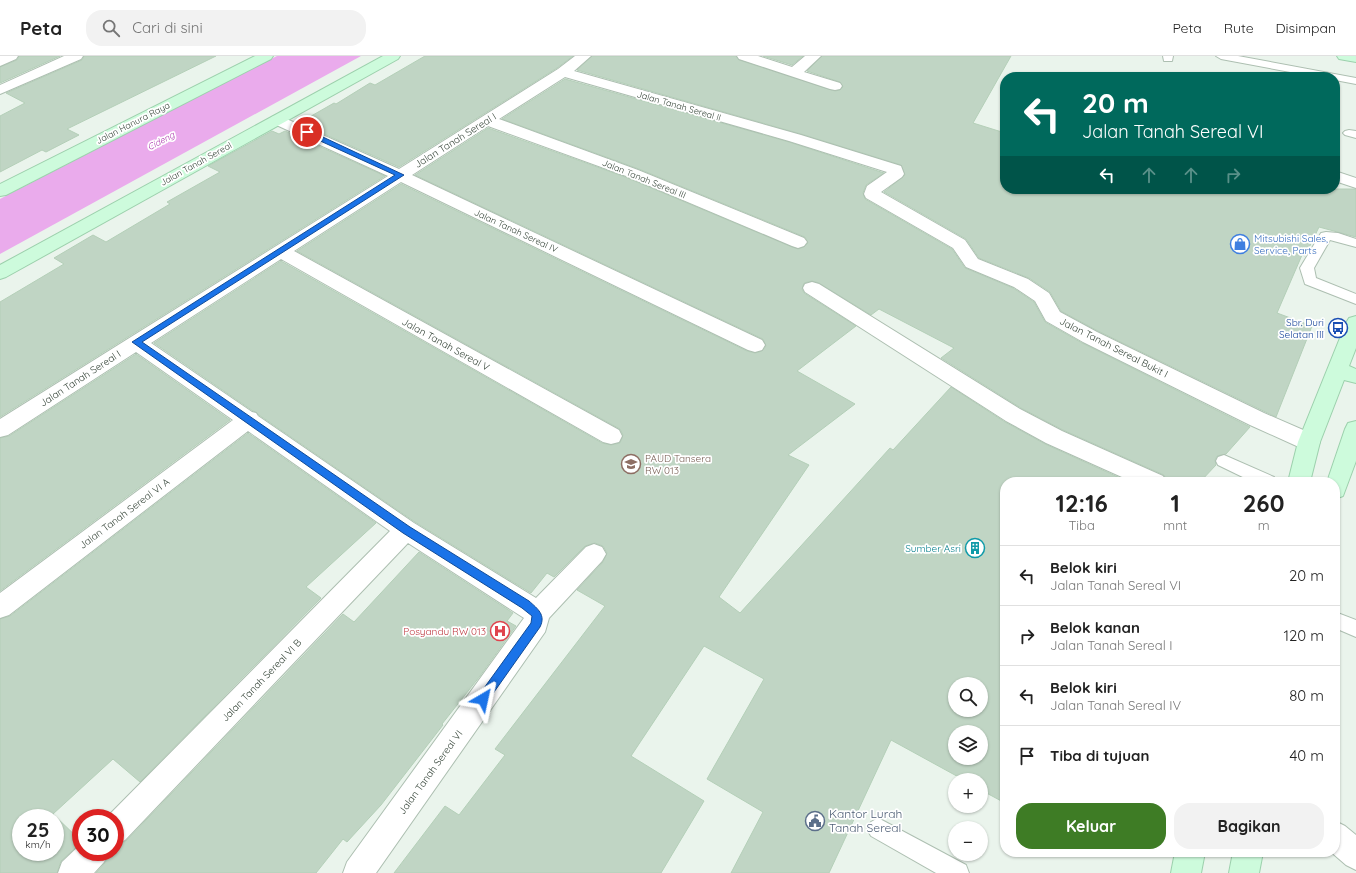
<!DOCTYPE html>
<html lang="id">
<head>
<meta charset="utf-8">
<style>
	:root { --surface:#fff; --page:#f2f2f2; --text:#222; --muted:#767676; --line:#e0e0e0; --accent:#3e7c25 }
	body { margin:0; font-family:Quicksand,sans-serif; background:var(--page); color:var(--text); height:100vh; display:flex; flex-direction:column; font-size:15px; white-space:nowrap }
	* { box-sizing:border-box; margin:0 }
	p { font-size:13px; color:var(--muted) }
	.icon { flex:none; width:22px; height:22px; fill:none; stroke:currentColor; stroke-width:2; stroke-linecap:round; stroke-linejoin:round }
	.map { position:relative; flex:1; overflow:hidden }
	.side { position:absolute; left:1000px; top:421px; width:340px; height:380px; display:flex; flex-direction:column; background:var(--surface); border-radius:16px; box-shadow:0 1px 3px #0004 }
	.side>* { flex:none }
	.hud { position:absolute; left:1000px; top:16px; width:340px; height:122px; border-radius:16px; box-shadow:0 1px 3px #0004; background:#00695c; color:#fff; overflow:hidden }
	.controls { position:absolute; left:948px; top:621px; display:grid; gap:8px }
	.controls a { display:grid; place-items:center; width:40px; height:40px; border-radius:50%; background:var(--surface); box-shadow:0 1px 3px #0004; font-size:20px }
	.speed { position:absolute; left:12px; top:753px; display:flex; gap:8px; font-size:20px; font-weight:700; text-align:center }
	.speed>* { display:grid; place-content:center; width:52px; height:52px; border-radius:50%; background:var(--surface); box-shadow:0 1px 3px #0004; line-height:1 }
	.speed small { font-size:10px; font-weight:400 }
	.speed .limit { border:6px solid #d22; background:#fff; color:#111 }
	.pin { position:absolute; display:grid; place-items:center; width:34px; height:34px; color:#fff; margin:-17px; border:2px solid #fff; border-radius:50%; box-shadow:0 1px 4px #0007 }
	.me { position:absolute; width:44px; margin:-22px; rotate:36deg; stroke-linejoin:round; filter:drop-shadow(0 0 3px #0008) }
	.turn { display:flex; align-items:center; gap:14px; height:84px; padding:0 16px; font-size:18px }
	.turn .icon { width:52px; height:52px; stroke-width:2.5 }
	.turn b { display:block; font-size:28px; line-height:34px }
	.lanes { display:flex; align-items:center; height:38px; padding:0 16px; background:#0003; justify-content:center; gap:20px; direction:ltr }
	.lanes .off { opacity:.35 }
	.eta { display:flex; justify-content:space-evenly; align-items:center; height:68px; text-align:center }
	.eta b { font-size:24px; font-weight:700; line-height:28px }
	.action { display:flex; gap:8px; margin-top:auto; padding:8px 16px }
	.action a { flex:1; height:46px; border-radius:16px; background:var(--accent); color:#fff; font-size:16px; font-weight:700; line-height:46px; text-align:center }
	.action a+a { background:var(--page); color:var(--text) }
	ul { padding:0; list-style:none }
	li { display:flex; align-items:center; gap:12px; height:60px; padding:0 16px; border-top:1px solid var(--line) }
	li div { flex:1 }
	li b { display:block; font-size:15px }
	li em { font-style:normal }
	header { display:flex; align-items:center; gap:24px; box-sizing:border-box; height:56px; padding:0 20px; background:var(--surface); border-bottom:1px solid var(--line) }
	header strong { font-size:19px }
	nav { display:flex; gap:22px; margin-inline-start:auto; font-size:14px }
	.search { width:280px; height:36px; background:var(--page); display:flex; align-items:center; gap:10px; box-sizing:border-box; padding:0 14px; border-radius:16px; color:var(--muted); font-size:15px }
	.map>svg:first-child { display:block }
</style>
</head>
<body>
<header>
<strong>Peta</strong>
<div class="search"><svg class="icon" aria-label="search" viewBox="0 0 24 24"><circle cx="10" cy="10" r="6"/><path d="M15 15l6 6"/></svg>Cari di sini</div>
<nav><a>Peta</a><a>Rute</a><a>Disimpan</a></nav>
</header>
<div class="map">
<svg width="1356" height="817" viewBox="0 0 1356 817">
	<rect width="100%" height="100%" fill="#eaf4ec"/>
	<polygon fill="#eaabec" points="277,0 361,0 0,198 0,143"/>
	<g fill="#c0d5c4" stroke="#b4cfb8" fill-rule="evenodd">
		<polygon points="19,0 60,0 0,27 0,11 17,4"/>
		<polygon points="84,0 216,0 67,73 79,79 46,96 42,94 0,116 0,60 25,47 6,37 82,4"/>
		<polygon points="425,0 573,0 557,12 399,111 299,67 334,47 336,48 370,27 375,29"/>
		<polygon points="592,0 736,0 739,4 835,35 840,34 843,31 840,26 807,15 822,0 1011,0 973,67 1005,77 1005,133 1356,133 1356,181 1319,171 1305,200 1302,199 1277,257 1312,270 1276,361 1098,275 1061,255 1050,236 1029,222 979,202 966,183 884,136 905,119 901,109 801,78 577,14"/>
		<polygon points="763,0 803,0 792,9"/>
		<path d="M565,23L789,86L884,117L866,129L863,137L865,143L952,193L965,212L1013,232L1034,246L1045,266L1082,287L1250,371L1226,398L1217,400L1215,404L1216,409L1200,426H1167L1164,419L1063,374L1021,352L941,302L954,292L879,253L871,259L819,227L812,225L804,227L802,233L804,237L856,270L797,315L855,348L788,399L809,409L719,541L740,557L890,392L893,394L951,331L1005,366L1045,388L1129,426H1005V747L981,734V724H964L891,684L829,817H731L763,756L707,723L764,623L704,590L631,700L704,745L661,817H394L445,750L459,759L505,699L495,693L605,550L577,534L603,506L607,497L603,490L595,487L585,490L554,521L547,517L531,537L415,466L259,359L256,356L253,355L154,287L281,205L602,387L611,389L620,387L623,379L620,373L297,195L401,128L747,295L755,297L762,295L766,290L763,283L415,119L488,72L625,121L792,191L798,193L804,191L808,187L805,181L639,113L502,63ZM955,628H981V654H955ZM955,676H981V702H955Z"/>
		<polygon points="272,75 279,78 285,75 385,120 0,361 0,246 64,208 54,202 93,179 106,186 170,148 167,146 220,116 208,110"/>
		<polygon points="136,298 230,364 0,535 0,382 9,380"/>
		<path d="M248,377L376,467L306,531L321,542L140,726L113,703L53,758L81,785V787L61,805L57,817H0V563L10,560ZM21,762H55V796H21Z"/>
		<polygon points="419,496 513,557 507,565 516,570 480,620 442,668 443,669 381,749 347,786 343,783 316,817 96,817 105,807 110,796 115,796 116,790 126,785 343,558 354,566"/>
	</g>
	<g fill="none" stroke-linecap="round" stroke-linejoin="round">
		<defs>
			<g id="lane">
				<polygon points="1163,0 1173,0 1172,5 1164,5"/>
				<polygon points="1216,0 1238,0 1356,22 1356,28 1335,24 1335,21 1317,21 1221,3"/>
				<polygon points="1349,74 1356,75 1356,82 1345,79 1343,77 1345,75"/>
				<polygon points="1326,176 1338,177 1356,183 1356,191 1330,184 1314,212 1316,222 1356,238 1356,248 1305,228 1300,212 1321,177"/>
				<polygon points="1224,399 1274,421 1276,426 1253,426 1218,409 1216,405 1218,401"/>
				<polygon points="1335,556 1356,564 1356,581 1335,572"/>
				<polygon points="878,762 966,809 969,817 936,817 871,780 867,773 871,766"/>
			</g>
			<g id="street">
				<polygon points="0,0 18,0 16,3 0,10"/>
				<polygon points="64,0 83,0 81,3 0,38 0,29"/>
				<polygon points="575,0 591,0 574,15 801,79 901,110 904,118 902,121 881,136 965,184 978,203 1028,223 1049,237 1060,256 1097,276 1264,357 1317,380 1320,386 1317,392 1309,394 1301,392 1250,369 1083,286 1046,265 1035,245 1014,231 966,211 953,192 866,142 864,138 867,130 887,116 789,85 565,21 499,63 638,114 804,182 807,186 804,190 798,192 792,190 626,120 488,70 412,119 762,284 765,289 762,294 755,296 748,294 401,126 294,195 619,374 622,380 619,386 611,388 603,386 281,203 151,287 252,356 256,357 258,360 414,467 536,542 586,491 594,488 602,491 606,498 602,505 549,562 545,576 376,817 343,817 347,806 524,562 408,487 125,784 115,789 115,762 106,762 390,475 248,375 9,559 0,562 0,537 233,364 136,296 8,379 0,381 0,363 388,120 272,67 269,64 272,61 277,59 282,61 399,113 558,13"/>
				<polygon points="737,0 758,0 792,11 805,0 821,0 804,16 840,27 842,30 840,33 835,34 830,33 739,3"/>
				<polygon points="1335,115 1356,122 1356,132 1335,125"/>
				<polygon points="812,226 819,228 1020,353 1062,375 1163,420 1166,426 1133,426 1046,387 1006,365 805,236 803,232 805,228"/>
				<polygon points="1335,765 1345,770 1356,779 1356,814 1346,809 1331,796 1335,796"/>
				<polygon points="81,788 81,796 109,796 104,806 94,817 58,817 62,806"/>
			</g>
			<g id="secondary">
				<polygon points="255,0 273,0 271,3 6,139 0,140 0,128"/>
				<polygon points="383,0 400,0 398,3 6,221 0,223 0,209"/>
				<polygon points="1337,0 1356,0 1356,6 1339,3"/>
				<polygon points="1356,260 1356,292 1349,310 1356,313 1356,327 1344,324 1320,386 1310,426 1288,426 1298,386 1346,267 1349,262"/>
				<polygon points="1356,365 1356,405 1343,440 1335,443 1335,426 1327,426 1345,373 1348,367"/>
				<polygon points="1175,796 1205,796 1201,817 1171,817"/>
				<polygon points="1233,796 1263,796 1259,817 1229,817"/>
			</g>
		</defs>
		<use href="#lane" stroke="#adbfb1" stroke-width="2"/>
		<use href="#street" stroke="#adbfb1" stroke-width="2"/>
		<use href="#secondary" stroke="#9cd0ac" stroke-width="2"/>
		<use href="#lane" fill="#fff" fill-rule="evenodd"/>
		<use href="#street" fill="#fff" fill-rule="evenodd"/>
		<use href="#secondary" fill="#cdfbdc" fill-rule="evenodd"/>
	</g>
	<path fill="#1a73e8" stroke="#114b97" d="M305,75H310L404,119L142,286L410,471L529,545C538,553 546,559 540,571L487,646L483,648L479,646L478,643L479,639L531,567L532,560L522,552L403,477L132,286L395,119L305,78Z"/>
	<defs>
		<symbol id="shop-ring" viewBox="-11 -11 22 22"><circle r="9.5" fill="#fff" stroke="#3f7fe0" stroke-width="1.5"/><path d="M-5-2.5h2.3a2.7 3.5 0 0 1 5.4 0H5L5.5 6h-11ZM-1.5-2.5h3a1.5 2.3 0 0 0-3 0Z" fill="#3f7fe0"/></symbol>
		<symbol id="bus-ring" viewBox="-11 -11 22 22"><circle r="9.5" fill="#fff" stroke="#1a4fb4" stroke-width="1.5"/><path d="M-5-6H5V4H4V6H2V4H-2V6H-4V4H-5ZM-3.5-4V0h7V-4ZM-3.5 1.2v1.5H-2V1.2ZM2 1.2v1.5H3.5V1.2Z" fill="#1a4fb4"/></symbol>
		<symbol id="school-ring" viewBox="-11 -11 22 22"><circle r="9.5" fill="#fff" stroke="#8d6e63" stroke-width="1.5"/><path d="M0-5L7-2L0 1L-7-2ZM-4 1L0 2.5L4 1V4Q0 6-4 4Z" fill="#8d6e63"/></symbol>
		<symbol id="building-ring" viewBox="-11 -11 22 22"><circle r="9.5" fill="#fff" stroke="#0f9aa8" stroke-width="1.5"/><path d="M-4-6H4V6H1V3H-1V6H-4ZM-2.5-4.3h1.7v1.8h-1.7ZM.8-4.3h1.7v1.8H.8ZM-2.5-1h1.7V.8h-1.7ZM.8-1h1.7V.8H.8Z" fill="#0f9aa8"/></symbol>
		<symbol id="hospital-ring" viewBox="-11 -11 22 22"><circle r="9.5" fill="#fff" stroke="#e0444e" stroke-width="1.5"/><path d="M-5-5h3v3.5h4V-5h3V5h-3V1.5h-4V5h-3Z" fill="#e0444e"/></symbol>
		<symbol id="civic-ring" viewBox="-11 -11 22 22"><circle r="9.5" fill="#fff" stroke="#5c6f8a" stroke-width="1.5"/><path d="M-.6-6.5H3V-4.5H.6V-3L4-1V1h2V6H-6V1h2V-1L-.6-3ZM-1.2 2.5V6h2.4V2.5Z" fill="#5c6f8a"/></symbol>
	</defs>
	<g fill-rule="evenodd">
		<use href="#shop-ring" x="1229" y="177" width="22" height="22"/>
		<use href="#bus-ring" x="1327" y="261" width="22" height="22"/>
		<use href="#school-ring" x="620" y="397" width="22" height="22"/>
		<use href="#building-ring" x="964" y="481" width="22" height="22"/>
		<use href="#hospital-ring" x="489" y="564" width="22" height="22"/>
		<use href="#civic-ring" x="804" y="754" width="22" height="22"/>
	</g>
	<g text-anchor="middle" stroke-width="3.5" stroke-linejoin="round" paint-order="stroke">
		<g font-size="9" fill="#38473b" stroke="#fff">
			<text transform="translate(679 50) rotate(16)" y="3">Jalan Tanah Sereal II</text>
			<text transform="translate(133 67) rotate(-27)" y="3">Jalan Hanura Raya</text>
			<text transform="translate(196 108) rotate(-29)" y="3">Jalan Tanah Sereal</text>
			<text transform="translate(644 123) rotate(22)" y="3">Jalan Tanah Sereal III</text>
			<text transform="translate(516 175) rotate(25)" y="3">Jalan Tanah Sereal IV</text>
		</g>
		<g font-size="9" font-style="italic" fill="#ab38ad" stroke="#fff">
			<text transform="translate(161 85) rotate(-28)" y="3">Cideng</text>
		</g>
		<g font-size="10" fill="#38473b" stroke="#fff">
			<text transform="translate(455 84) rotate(-32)" y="4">Jalan Tanah Sereal I</text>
			<text transform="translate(446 288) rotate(29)" y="4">Jalan Tanah Sereal V</text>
			<text transform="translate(1114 291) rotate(27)" y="4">Jalan Tanah Sereal Bukit I</text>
			<text transform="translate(80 322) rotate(-33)" y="4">Jalan Tanah Sereal I</text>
			<text transform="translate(124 457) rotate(-37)" y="4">Jalan Tanah Sereal VI A</text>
			<text transform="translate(261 624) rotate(-46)" y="4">Jalan Tanah Sereal VI B</text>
			<text transform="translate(430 716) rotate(-54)" y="4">Jalan Tanah Sereal VI</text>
		</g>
		<g font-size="10" fill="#366cbe" stroke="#fff" text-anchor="start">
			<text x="1254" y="186">Mitsubishi Sales,<tspan x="1254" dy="12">Service, Parts</tspan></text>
		</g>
		<g font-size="10" fill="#164399" stroke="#fff" text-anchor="end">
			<text x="1324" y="270">Sbr. Duri<tspan x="1324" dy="12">Selatan III</tspan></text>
		</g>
		<g font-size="10" fill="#785e54" stroke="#fff" text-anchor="start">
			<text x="645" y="406">PAUD Tansera<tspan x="645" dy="12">RW 013</tspan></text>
		</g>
		<g font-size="10" fill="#0d838f" stroke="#fff" text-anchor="end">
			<text x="961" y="496">Sumber Asri</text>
		</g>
		<g font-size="10" fill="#be3a42" stroke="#fff" text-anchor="end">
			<text x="486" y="579">Posyandu RW 013</text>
		</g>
		<g font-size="12" fill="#4e5e75" stroke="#fff" text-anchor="start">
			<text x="829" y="762">Kantor Lurah<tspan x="829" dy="14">Tanah Sereal</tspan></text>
		</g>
	</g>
</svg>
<div class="controls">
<a><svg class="icon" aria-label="search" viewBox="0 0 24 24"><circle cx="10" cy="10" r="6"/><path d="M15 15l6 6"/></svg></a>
<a><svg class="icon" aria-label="layers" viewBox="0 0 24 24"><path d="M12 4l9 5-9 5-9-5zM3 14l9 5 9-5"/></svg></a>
<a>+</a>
<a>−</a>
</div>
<div class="speed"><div>25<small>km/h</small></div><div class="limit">30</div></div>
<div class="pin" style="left:307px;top:76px;background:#d93025"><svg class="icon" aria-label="arrive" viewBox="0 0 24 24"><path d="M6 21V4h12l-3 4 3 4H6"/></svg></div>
<svg class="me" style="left:483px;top:643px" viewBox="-20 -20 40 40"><path d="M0-17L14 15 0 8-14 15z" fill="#1a73e8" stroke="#fff" stroke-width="4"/></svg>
<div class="hud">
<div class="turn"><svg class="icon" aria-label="left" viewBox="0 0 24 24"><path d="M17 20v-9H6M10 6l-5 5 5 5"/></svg><div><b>20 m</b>Jalan Tanah Sereal VI</div></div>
<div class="lanes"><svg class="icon" aria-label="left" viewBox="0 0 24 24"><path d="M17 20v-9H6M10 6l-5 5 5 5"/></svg><svg class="icon off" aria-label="ahead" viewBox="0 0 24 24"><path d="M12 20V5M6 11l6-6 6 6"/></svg><svg class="icon off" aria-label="ahead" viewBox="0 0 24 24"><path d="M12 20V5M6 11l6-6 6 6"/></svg><svg class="icon off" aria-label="right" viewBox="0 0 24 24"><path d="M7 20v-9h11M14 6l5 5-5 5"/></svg></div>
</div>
<section class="side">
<div class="eta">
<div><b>12:16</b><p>Tiba</p></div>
<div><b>1</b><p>mnt</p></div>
<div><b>260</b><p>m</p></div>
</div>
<ul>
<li><svg class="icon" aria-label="left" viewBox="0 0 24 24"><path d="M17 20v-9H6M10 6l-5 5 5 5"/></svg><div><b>Belok kiri</b><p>Jalan Tanah Sereal VI</p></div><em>20 m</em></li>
<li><svg class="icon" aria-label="right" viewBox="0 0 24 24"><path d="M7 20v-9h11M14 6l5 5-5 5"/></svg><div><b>Belok kanan</b><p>Jalan Tanah Sereal I</p></div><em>120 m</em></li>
<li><svg class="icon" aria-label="left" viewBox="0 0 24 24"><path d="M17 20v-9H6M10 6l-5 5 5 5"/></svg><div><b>Belok kiri</b><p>Jalan Tanah Sereal IV</p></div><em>80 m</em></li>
<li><svg class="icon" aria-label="arrive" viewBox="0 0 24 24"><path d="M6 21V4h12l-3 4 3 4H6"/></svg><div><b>Tiba di tujuan</b></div><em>40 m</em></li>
</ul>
<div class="action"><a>Keluar</a><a>Bagikan</a></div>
</section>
</div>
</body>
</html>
